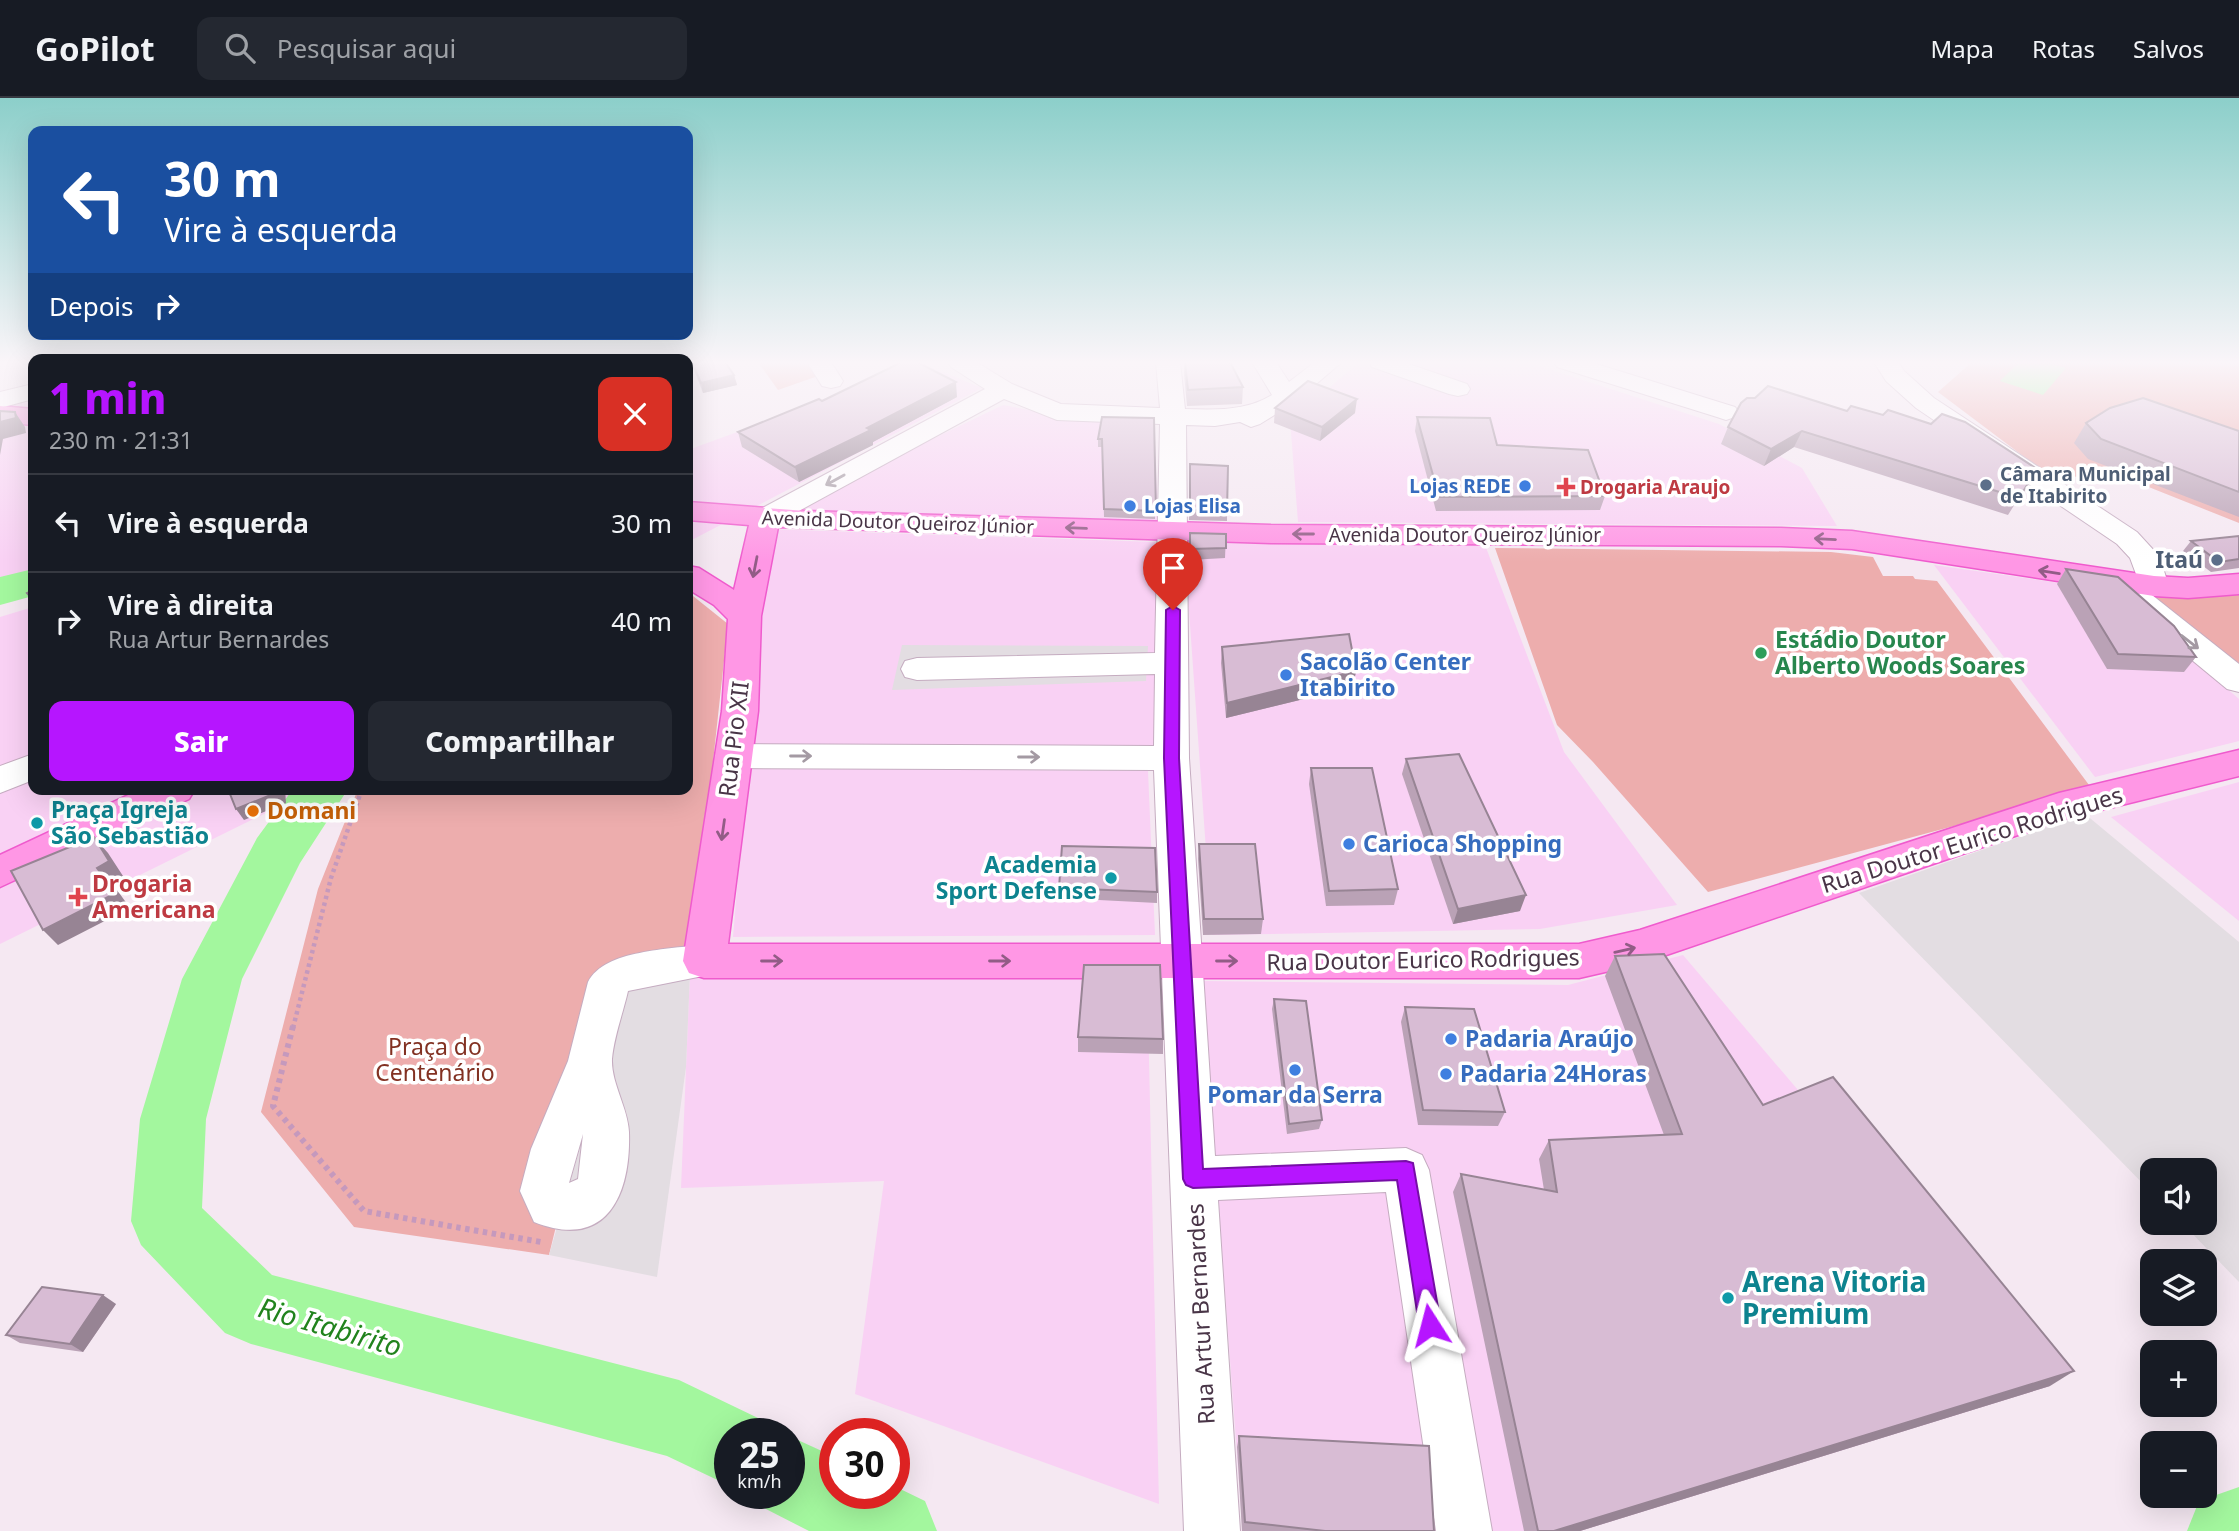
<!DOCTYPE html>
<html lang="pt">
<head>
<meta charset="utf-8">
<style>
	:root { --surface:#171b24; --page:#242831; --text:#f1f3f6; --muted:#9ea1a6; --line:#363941; --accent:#b615ff }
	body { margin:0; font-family:"Noto Sans",sans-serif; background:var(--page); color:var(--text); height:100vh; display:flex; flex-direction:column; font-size:26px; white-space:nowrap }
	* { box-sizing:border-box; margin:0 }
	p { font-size:23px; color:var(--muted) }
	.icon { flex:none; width:38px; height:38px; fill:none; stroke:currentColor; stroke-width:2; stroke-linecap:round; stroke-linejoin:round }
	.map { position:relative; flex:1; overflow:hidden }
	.details { position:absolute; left:28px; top:256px; width:665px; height:441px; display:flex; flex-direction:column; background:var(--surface); border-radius:14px; box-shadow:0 7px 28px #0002 }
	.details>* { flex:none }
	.banner { position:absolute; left:28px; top:28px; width:665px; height:214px; border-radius:14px; box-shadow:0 7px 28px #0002; background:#1a4fa0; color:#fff; overflow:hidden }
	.buttons { position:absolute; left:2140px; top:1060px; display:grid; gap:14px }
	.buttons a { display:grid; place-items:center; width:77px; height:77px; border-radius:14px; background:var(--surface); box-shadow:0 7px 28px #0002; font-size:35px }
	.speed { position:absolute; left:714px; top:1320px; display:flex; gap:14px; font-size:35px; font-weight:700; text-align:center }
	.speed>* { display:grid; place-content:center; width:91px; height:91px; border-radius:50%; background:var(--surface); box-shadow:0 7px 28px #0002; line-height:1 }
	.speed small { font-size:18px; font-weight:400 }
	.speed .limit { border:10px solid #d22; background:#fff; color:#111 }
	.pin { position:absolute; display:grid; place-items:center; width:60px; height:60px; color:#fff; margin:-72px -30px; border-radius:50% 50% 50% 0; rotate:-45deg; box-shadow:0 0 7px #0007 }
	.pin .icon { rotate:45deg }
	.me { position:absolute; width:77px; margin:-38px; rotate:351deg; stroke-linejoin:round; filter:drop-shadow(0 0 5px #0008) }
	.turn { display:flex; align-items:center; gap:24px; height:147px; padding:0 21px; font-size:32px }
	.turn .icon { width:91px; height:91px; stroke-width:2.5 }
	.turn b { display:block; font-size:49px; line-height:60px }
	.then { display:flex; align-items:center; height:66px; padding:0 21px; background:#0003; gap:14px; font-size:26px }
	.round { display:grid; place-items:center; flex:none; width:74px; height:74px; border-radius:14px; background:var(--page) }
	.headline { display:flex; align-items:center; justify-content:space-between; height:119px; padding:0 21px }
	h1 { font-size:42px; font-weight:800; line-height:52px; color:var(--accent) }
	.button { display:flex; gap:14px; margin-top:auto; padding:14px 21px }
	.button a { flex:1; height:80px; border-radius:14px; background:var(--accent); color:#fff; font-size:28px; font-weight:800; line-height:80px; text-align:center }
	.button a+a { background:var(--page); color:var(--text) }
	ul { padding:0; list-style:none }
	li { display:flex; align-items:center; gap:21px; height:98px; padding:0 21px; border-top:2px solid var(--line) }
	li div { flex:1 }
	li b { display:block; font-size:26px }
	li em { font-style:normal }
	header { display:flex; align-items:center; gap:42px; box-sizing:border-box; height:98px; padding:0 35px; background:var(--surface); border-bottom:2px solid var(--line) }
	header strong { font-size:33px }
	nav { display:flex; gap:38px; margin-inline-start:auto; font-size:24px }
	.search { width:490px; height:63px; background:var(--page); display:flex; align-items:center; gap:18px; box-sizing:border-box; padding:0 24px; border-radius:14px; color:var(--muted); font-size:26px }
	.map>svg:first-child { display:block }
</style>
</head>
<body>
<header>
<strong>GoPilot</strong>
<div class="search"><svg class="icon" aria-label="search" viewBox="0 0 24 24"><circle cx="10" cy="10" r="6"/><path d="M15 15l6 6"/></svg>Pesquisar aqui</div>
<nav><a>Mapa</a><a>Rotas</a><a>Salvos</a></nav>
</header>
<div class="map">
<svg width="2239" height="1433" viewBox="0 0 2239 1433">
	<rect width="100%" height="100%" fill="#f5e8f2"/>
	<g fill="#f9d1f4">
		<polygon points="1360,264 1527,264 1719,326 1802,370 1837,428 1298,424 1290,322"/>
		<polygon points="924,266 982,290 688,444 688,352"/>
		<polygon points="33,300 33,474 0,486 0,306"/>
		<polygon points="1003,307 1071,320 1154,323 1158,423 781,414"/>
		<polygon points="767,431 1155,444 1158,651 748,649"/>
		<polygon points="1184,442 1485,447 1564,654 1677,807 1540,831 1212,837"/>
		<polygon points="1934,467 2115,493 2239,601 2239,643 2095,679"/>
		<polygon points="33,509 33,691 292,691 286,705 0,846 0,519"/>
		<polygon points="747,670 1148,673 1155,837 733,839"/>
		<polygon points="2239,684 2239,823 2111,719"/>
		<polygon points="1683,857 2050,1288 1580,1433 1378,1433 1241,1411 1202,883 1568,887"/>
		<polygon points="1147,872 1159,1406 855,1296 884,1083 681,1090 690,875"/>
	</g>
	<g fill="#edadad">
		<polygon points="758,264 809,264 818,278 778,292"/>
		<polygon points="1972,264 2239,264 2239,425 2121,378 2051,379 1938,294"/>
		<polygon points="1495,450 1831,454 1873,459 1883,478 1913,478 1915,481 1937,483 2092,691 1708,794 1593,664 1557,627"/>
		<polygon points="2239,492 2239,578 2137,495"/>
		<polygon points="688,494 728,526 690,875 616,883 549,1157 354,1129 261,1014 318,791 358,691 688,691"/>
	</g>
	<g fill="#e3dde2">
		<polygon points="902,547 1148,548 1146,583 892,592"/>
		<polygon points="2085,716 2239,844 2239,1184 2182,1125 2205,1125 2205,1073 2152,1073 2152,1095 1859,795"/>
		<polygon points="690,875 686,969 657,1179 549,1157 629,881"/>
	</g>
	<polygon fill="#a3f79e" points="2019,264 2045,264 2066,270 2043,297 2000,283"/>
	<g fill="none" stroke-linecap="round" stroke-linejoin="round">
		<g fill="#a3f79e" fill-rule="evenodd">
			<polygon points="33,471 33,498 0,507 0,479"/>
			<polygon points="293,691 348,691 300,765 242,881 206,1021 202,1110 272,1177 679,1282 758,1320 765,1335 730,1335 730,1388 667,1358 251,1246 225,1235 141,1147 131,1123 140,1021 182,881 257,740"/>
			<polygon points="789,1338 835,1359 835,1395 894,1395 894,1388 925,1403 937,1433 809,1433 760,1408 755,1395 789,1395"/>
			<polygon points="2239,1389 2239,1433 2187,1433 2199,1403"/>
		</g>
		<defs>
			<g id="minor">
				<polygon points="807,264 831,264 843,283 840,288 831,290 822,288"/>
				<path d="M948,264H976L1012,286L1061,306L1160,310L1156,264H1180L1185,311C1215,312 1246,313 1272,297L1252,264H1276L1289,284L1315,264H1342L1295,304L1260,326L1251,329L1240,324L1215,328L1186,327L1189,660L1215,1058L1406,1050L1422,1057L1429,1072L1492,1433H1436L1386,1094L1218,1102L1240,1433H1184L1154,672L733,670L721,667L715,658L721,649L733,646L1154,648L1155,576L917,582L905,579L901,571L905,563L917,560L1155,555L1160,326L1057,322L1004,301L775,426L765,429L755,426L751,420L755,414L985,291L951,269Z"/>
				<polygon points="1369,264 1403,264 1467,286 1470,291 1467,296 1458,298 1449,296 1372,269"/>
				<polygon points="1554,264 1590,264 1735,309 1739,314 1735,319 1726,322 1717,319 1557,269"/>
				<polygon points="1874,264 1898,264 1904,273 1934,300 2137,434 2159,458 2169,488 2165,495 2154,497 2143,495 2130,460 2117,446 1916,310 1886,283"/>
				<polygon points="33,286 33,301 0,310 0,294"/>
				<polygon points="2141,495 2152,497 2239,566 2239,594 2227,591 2130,511 2126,504 2130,497"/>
				<polygon points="33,656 33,682 0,695 0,668"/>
				<path d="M704,846L718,851L724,863L718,875L628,893C623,915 614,939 612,961C611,985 628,1010 629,1034C631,1097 607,1153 534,1124L520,1093L531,1051L568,963L588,884C605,851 670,852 704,846ZM583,1036L578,1081L569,1085Z"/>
			</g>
			<g id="major">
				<polygon points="0,308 33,311 33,327 0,324"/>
				<polygon points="688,404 806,413 1271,427 1781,430 1852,433 2154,478 2188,480 2239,476 2239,496 2188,500 2154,498 1852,451 1781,448 1271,445 778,429 761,518 758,613 728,846 1579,846 1640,832 2059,695 2239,652 2239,678 2065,721 1640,866 1579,880 704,880 689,875 683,863 722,613 728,521 714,507 688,491 688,468 699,470 734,492 749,427 688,422"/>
				<polygon points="141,691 195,691 189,701 0,789 0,757"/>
			</g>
		</defs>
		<use href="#minor" stroke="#c5acc0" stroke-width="2"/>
		<use href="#major" stroke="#ef5bcd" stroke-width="3"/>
		<polyline stroke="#c599bd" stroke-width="4.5" stroke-dasharray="3.5 3.5" stroke-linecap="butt" points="293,930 331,780 362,691"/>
		<polyline stroke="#c599bd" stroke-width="6" stroke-dasharray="4.5 4.5" stroke-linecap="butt" points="293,928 273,1008 364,1113 541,1144"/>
		<use href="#minor" fill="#fff" fill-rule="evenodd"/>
		<use href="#major" fill="#ff97e5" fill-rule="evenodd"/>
	</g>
	<g fill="#baa2b6">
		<polygon points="691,264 725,264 734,277 737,287 703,295"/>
		<polygon points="1184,264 1230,264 1243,289 1242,306 1187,308 1184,276"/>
		<polygon points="957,299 873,344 873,347 799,384 742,349 738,334"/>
		<polygon points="1275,310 1355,315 1320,343 1274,325"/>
		<polygon points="1847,313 2037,371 2008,417 1794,349 1764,368 1721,346 1728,329"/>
		<polygon points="1417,319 1497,347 1605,398 1600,412 1436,413 1415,333"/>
		<polygon points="1154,320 1155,421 1104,419 1102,349 1098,349 1098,341"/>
		<polygon points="2086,325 2239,333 2239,419 2088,361 2074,345"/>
		<polygon points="1190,366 1227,413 1227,423 1189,422"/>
		<polygon points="1190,435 1226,436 1225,460 1190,462"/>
		<polygon points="2239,438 2239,470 2211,474 2183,453 2191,443"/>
		<polygon points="2066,471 2196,559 2184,574 2107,571 2057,486"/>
		<polygon points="1222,549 1356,573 1353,589 1226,620 1221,565"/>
		<polygon points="1406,661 1520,813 1453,826 1402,676"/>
		<polygon points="1311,670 1398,791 1394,807 1326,808 1309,686"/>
		<polygon points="1199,746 1263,821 1261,836 1203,837 1198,761"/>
		<polygon points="1059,790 1157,794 1157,805 1060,800"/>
		<polygon points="1615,858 1763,1007 2050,1288 1580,1433 1524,1433 1453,1094 1461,1076 1544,1092 1539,1061 1549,1042 1664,1037 1605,878"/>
		<polygon points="1274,901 1322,1022 1319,1031 1287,1036 1272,911"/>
		<polygon points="1405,909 1505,1014 1498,1028 1418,1027 1401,924"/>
		<polygon points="1078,939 1163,941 1163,956 1078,954"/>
		<polygon points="116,1206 83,1254 20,1245 6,1237"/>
		<polygon points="1239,1338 1434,1433 1242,1433 1237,1349"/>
	</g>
	<g fill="#978494">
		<polygon points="734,277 737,287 703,295 701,285"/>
		<polygon points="956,284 957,299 873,344 873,347 799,384 795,369 867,330"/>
		<polygon points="1357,301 1355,315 1320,343 1322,329"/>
		<polygon points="15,314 25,329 26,335 3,341 0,357 0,324"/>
		<polygon points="1802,333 1794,349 1764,368 1771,351"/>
		<polygon points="1356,573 1353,589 1226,620 1227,605"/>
		<polygon points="278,691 285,691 286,705 244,722 236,711"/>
		<polygon points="94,739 108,755 123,778 112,785 130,810 58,847 43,832 97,770"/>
		<polygon points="1526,797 1520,813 1453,826 1458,811"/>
		<polygon points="103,1197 116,1206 83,1254 70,1246"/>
		<polygon points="2074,1273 2050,1288 1580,1433 1554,1433"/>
	</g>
	<g fill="#d8bcd4" stroke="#978494" stroke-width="2">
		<polygon points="692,264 725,264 734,277 701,285"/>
		<polygon points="902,264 917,264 956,284 867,330 871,332 795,369 738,334 819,301 822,303"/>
		<polygon points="1185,264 1230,264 1243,289 1188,292"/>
		<polygon points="1308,283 1357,301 1322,329 1275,310"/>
		<polygon points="1768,288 1847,313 1851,308 1883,317 1888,312 1931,326 1942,316 1965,324 2037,371 2019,400 1802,333 1771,351 1728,329 1741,305 1747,300 1755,300"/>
		<polygon points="2143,300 2239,333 2239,394 2101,341 2086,325 2110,310"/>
		<polygon points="0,313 15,314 16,320 0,324"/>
		<polygon points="1102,319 1154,320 1156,413 1104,411 1102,341 1098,341"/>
		<polygon points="1417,319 1490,320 1497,347 1588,352 1605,398 1439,399"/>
		<polygon points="1190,366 1228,368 1227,413 1190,412"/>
		<polygon points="1190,435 1226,436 1226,450 1190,451"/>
		<polygon points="2239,438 2239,461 2219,464 2191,443"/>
		<polygon points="2066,471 2118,479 2174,528 2196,559 2118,556"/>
		<polygon points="33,492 33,502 27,495"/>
		<polygon points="1349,536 1356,573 1227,605 1222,549"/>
		<polygon points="1459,656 1526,797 1458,811 1406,661"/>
		<polygon points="1311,670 1372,670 1398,791 1329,793"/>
		<polygon points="228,691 278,691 278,694 236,711"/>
		<polygon points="94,739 109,763 97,770 116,795 43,832 11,773"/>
		<polygon points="1199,746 1255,746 1263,821 1204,821"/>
		<polygon points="1062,748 1155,750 1157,794 1059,790"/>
		<polygon points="1664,856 1763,1007 1833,979 2074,1273 1554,1433 1538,1433 1461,1076 1557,1094 1549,1042 1682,1036 1615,858"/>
		<polygon points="1084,867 1160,867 1163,941 1078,939"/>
		<polygon points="1274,901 1306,903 1322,1022 1289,1026"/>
		<polygon points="1405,909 1474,911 1505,1014 1423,1012"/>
		<polygon points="42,1189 103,1197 70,1246 6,1237"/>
		<polygon points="1239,1338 1429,1348 1434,1433 1325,1433 1245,1424"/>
	</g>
	<defs><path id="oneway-shaft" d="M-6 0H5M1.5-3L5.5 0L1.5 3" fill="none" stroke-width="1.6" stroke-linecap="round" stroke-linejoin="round" transform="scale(1.75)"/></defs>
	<g stroke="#a49aa3">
		<use href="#oneway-shaft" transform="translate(835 382) rotate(151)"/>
		<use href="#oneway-shaft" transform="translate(2190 544) rotate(38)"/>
		<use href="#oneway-shaft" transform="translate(801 658)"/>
		<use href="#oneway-shaft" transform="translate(1029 659)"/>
	</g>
	<g stroke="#925c86">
		<use href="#oneway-shaft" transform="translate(1076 430) rotate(-178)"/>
		<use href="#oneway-shaft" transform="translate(1303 436) rotate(-180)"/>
		<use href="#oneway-shaft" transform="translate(1825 441) rotate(-177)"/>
		<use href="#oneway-shaft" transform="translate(755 469) rotate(101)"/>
		<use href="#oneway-shaft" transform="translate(2049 474) rotate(-171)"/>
		<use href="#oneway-shaft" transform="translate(723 732) rotate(98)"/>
		<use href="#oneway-shaft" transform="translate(1625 852) rotate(-13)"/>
		<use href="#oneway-shaft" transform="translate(772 863)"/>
		<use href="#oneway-shaft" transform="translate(1000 863)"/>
		<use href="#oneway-shaft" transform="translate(1227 863)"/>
	</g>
	<linearGradient id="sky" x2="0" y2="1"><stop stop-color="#8ccfca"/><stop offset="0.57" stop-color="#faf5f9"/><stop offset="1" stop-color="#faf5f9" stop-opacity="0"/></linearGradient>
	<rect width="2239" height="464" fill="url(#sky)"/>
	<polygon fill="#b615ff" stroke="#760ea6" stroke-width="2" points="1173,508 1180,512 1179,660 1203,1071 1406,1063 1413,1065 1441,1227 1438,1235 1430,1238 1423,1235 1419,1227 1397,1082 1193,1090 1186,1087 1183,1081 1164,660 1166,512"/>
	<g fill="#5c6f8a" stroke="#fff" stroke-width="2.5">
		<circle cx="1986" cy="387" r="7"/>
		<circle cx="2217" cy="462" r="7"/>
	</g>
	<g fill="#3f7fe0" stroke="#fff" stroke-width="2.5">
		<circle cx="1525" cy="388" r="7"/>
		<circle cx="1130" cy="408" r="7"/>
		<circle cx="1286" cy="577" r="7"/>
		<circle cx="1349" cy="746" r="7"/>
		<circle cx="1451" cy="941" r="7"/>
		<circle cx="1295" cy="972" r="7"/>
		<circle cx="1446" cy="976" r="7"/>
	</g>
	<g fill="#e0444e" stroke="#fff" stroke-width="2.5">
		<path d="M1562.5 378.5h7v7h7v7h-7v7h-7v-7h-7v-7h7z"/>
		<path d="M74.5 788.5h7v7h7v7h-7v7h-7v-7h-7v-7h7z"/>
	</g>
	<circle fill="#2e9e5b" stroke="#fff" stroke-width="2.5" cx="1761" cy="555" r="7"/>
	<circle fill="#e8710a" stroke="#fff" stroke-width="2.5" cx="253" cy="713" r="7"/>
	<g fill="#0f9aa8" stroke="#fff" stroke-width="2.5">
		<circle cx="37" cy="725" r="7"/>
		<circle cx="1111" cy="780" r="7"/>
		<circle cx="1728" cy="1200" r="7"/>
	</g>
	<g text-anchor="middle" stroke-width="7" stroke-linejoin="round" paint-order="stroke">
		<g font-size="19" font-weight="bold" fill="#4e5e75" stroke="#fff" text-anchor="start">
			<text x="2000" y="383">Câmara Municipal<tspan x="2000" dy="22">de Itabirito</tspan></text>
		</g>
		<g font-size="19" font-weight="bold" fill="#366cbe" stroke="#fff" text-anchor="end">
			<text x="1511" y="395">Lojas REDE</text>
			<text x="1144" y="415" text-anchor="start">Lojas Elisa</text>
		</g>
		<g font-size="19" font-weight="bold" fill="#be3a42" stroke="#fff" text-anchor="start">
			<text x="1580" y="396">Drogaria Araujo</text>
		</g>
		<g font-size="19" fill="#493547" stroke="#fff">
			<text transform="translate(898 424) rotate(2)" y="7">Avenida Doutor Queiroz Júnior</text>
			<text x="1465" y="444">Avenida Doutor Queiroz Júnior</text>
		</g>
		<g font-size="23" font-weight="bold" fill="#4e5e75" stroke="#fff" text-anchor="end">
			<text x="2203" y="470">Itaú</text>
		</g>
		<g font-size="23" font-weight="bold" fill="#27864d" stroke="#fff" text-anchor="start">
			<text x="1775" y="550">Estádio Doutor<tspan x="1775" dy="26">Alberto Woods Soares</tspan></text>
		</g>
		<g font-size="23" font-weight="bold" fill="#366cbe" stroke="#fff" text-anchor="start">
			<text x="1300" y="572">Sacolão Center<tspan x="1300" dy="26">Itabirito</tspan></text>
			<text x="1363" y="754">Carioca Shopping</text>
			<text x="1465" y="949">Padaria Araújo</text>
			<text x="1460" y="984">Padaria 24Horas</text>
			<text x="1295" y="1005" text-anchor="middle">Pomar da Serra</text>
		</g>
		<g font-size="23" fill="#493547" stroke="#fff">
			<text transform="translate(734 641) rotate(-83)" y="8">Rua Pio XII</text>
			<text transform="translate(1972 742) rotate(-17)" y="8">Rua Doutor Eurico Rodrigues</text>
			<text transform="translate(1423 862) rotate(-1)" y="8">Rua Doutor Eurico Rodrigues</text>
			<text transform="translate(1201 1216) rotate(-93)" y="8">Rua Artur Bernardes</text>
		</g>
		<g font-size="23" font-weight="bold" fill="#0d838f" stroke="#fff" text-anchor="start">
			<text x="51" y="720">Praça Igreja<tspan x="51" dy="26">São Sebastião</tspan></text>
			<text x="1097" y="775" text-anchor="end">Academia<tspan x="1097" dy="26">Sport Defense</tspan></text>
		</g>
		<g font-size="23" font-weight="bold" fill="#c56008" stroke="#fff" text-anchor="start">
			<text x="267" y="721">Domani</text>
		</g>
		<g font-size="23" font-weight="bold" fill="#be3a42" stroke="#fff" text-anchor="start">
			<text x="92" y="794">Drogaria<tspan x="92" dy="26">Americana</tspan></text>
		</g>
		<g font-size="23" fill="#823122" stroke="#fff">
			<text x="435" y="957">Praça do<tspan x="435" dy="26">Centenário</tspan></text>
		</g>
		<g font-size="28" font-weight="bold" fill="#0d838f" stroke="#fff" text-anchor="start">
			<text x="1742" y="1194">Arena Vitoria<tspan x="1742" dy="32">Premium</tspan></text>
		</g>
		<g font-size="28" font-style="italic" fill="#21831d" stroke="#fff">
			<text transform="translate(330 1229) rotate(16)" y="10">Rio Itabirito</text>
		</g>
	</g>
</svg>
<div class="buttons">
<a><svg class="icon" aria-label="sound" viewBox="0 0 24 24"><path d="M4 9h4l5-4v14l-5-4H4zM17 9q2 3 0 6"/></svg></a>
<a><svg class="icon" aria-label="layers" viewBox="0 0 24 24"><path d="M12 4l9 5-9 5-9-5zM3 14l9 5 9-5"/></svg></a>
<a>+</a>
<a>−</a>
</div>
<div class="speed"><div>25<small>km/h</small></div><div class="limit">30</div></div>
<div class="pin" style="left:1173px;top:512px;background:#d93025"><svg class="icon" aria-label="arrive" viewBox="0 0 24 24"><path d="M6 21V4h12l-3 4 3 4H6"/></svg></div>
<svg class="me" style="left:1430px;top:1227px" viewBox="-20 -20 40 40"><path d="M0-17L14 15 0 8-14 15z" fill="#b615ff" stroke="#fff" stroke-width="4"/></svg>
<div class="banner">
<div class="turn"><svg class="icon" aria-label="left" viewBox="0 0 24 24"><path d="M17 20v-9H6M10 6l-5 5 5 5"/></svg><div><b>30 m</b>Vire à esquerda</div></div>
<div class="then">Depois<svg class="icon" aria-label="right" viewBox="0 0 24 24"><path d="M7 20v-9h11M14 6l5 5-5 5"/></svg></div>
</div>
<section class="details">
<div class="headline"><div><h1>1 min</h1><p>230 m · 21:31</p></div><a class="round" style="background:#d93025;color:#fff"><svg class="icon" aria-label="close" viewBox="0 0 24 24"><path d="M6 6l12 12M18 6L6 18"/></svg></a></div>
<ul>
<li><svg class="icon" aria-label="left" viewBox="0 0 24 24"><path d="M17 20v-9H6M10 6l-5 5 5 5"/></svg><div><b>Vire à esquerda</b></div><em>30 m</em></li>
<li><svg class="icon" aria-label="right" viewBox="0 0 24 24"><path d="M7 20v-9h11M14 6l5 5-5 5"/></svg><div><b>Vire à direita</b><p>Rua Artur Bernardes</p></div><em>40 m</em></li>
</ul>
<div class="button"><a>Sair</a><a>Compartilhar</a></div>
</section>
</div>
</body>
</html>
